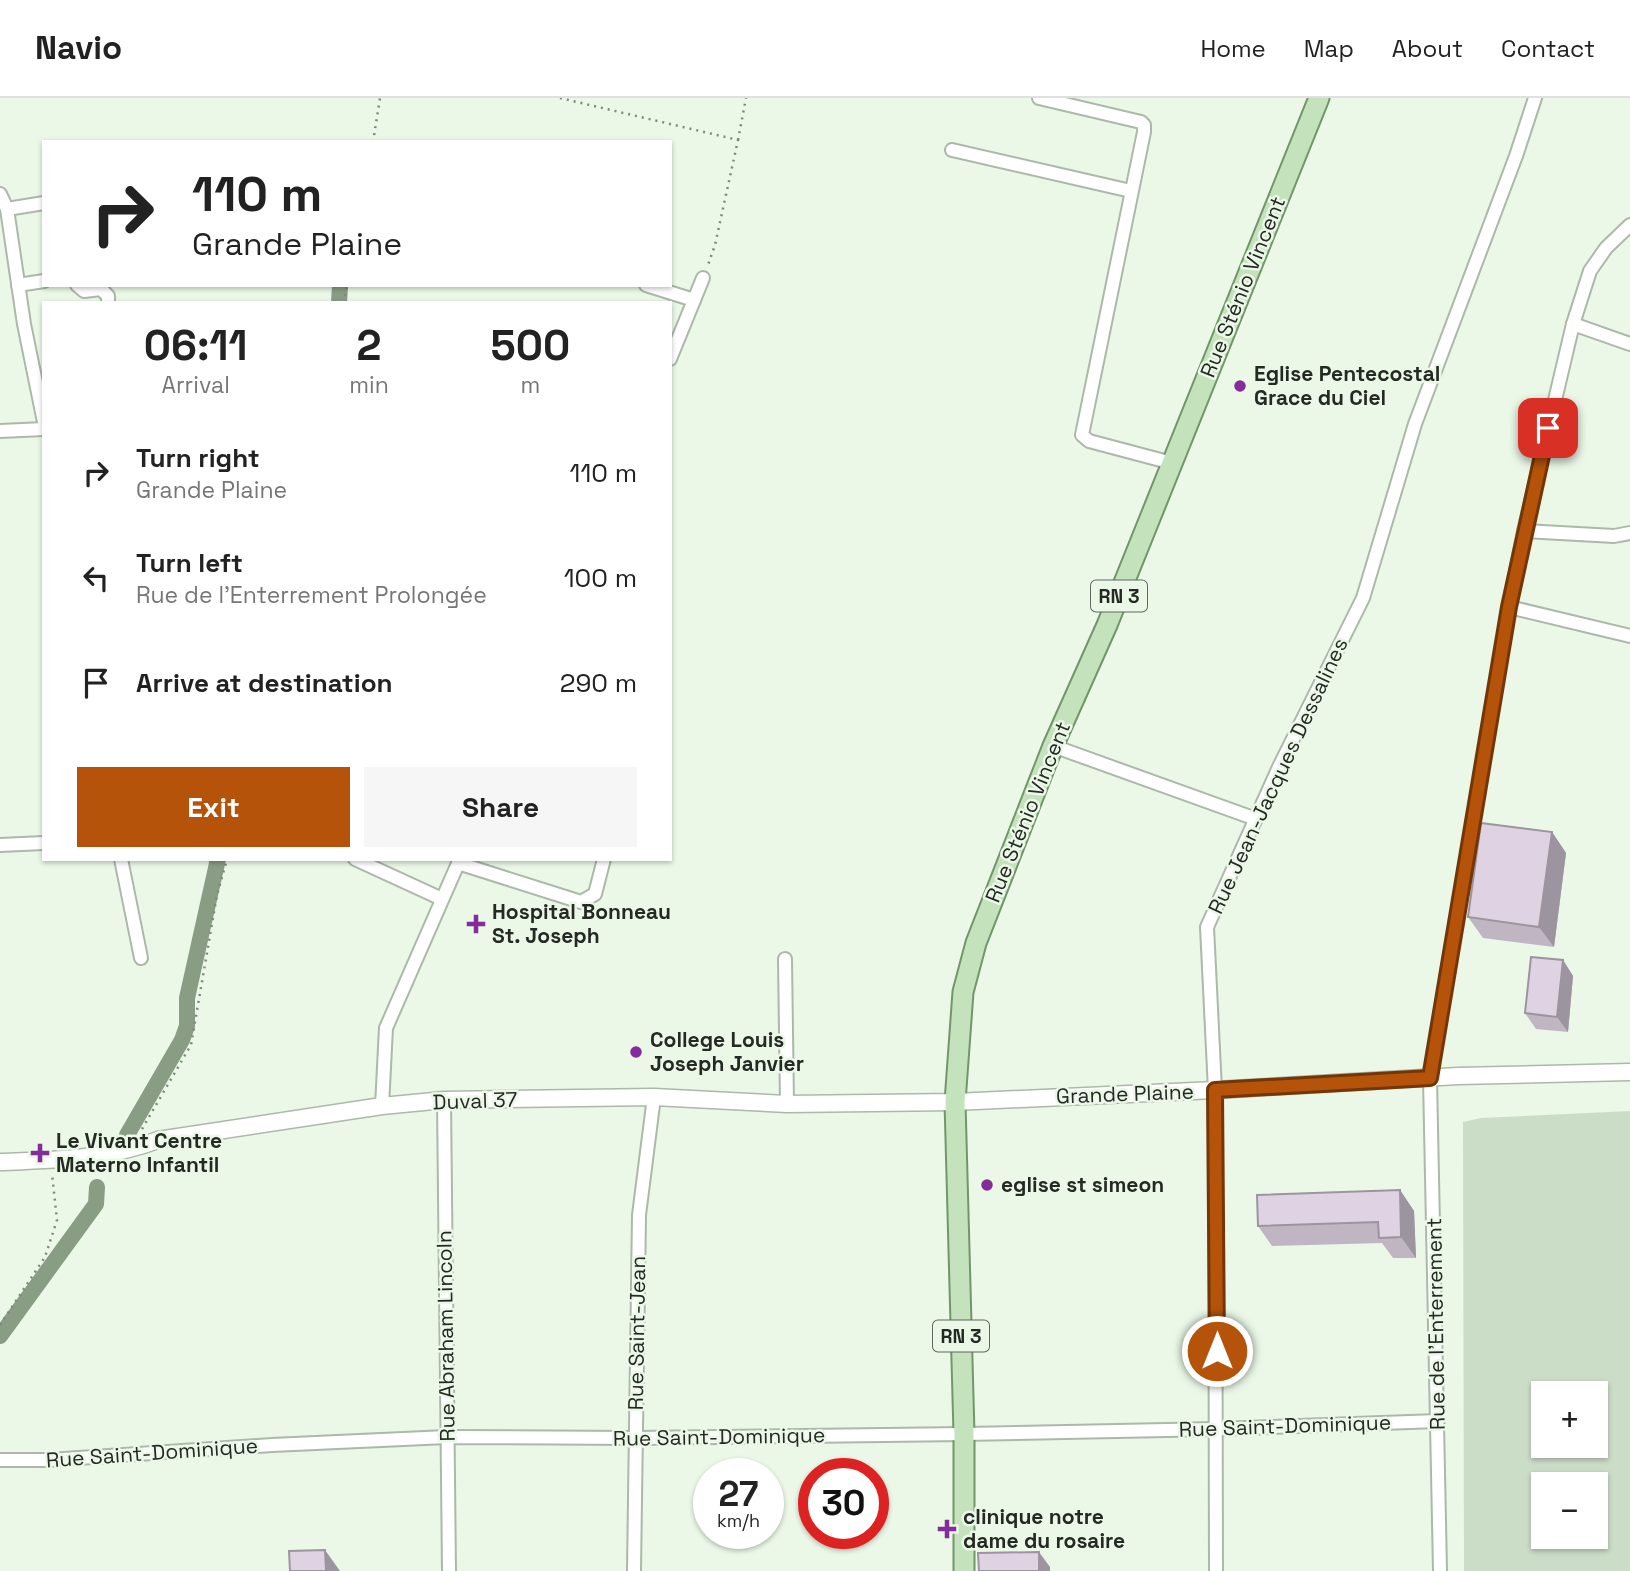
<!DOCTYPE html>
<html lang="en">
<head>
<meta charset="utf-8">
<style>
	:root { --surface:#fff; --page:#f6f6f6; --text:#222; --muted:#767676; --line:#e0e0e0; --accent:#b45309 }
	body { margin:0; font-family:"Space Grotesk",sans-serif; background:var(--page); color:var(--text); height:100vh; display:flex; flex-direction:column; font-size:26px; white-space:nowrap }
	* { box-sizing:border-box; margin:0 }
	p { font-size:23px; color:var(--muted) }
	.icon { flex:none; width:38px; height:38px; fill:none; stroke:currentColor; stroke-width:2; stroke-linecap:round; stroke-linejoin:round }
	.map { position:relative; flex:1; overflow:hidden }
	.details { position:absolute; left:42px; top:203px; width:630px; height:560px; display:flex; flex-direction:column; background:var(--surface); border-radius:0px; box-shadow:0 2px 5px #0004 }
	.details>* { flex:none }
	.hud { position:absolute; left:42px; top:42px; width:630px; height:147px; border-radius:0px; box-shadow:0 2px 5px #0004; background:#fff; color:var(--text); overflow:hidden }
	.controls { position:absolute; left:1531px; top:1283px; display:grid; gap:14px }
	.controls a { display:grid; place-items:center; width:77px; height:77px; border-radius:0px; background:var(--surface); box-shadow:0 2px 5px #0004; font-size:35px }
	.speed { position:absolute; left:693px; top:1360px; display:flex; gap:14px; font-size:35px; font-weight:700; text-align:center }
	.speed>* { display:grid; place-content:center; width:91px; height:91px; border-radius:50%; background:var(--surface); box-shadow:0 2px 5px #0004; line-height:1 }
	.speed small { font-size:18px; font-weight:400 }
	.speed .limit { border:10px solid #d22; background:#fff; color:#111 }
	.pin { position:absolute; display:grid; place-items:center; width:60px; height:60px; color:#fff; margin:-30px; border-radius:14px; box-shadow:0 4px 10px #0006 }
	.me { position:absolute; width:77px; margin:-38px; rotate:0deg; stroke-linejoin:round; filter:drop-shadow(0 0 5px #0008) }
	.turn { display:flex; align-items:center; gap:24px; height:147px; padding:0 35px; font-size:32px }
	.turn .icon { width:91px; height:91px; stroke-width:2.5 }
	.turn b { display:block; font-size:49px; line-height:60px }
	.eta { display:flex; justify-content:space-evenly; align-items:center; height:119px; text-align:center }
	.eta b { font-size:42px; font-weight:600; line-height:49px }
	.action { display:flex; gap:14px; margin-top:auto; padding:14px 35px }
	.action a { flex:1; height:80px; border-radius:0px; background:var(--accent); color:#fff; font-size:28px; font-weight:600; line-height:80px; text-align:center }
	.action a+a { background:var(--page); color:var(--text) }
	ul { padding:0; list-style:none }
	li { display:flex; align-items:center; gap:21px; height:105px; padding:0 35px }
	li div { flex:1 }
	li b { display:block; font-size:26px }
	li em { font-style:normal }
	header { display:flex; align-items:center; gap:42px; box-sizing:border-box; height:98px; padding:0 35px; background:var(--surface); border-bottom:2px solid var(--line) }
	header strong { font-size:33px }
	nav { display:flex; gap:38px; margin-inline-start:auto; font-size:24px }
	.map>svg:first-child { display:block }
</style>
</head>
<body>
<header>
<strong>Navio</strong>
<nav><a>Home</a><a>Map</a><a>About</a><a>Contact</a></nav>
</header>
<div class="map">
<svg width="1630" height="1473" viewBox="0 0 1630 1473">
	<rect width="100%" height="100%" fill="#ebf8e8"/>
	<path fill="#cbdcc7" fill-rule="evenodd" d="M1630,1013V1473H1464L1463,1024L1481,1020ZM1544,1295H1596V1348H1544ZM1544,1386H1596V1438H1544Z"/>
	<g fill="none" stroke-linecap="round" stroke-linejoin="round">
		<g stroke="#899c84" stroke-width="16">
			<polyline points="339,205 340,187"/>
			<polyline points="127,1037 182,942 187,928 187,900 218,761"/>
			<polyline points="0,1238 96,1106 97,1089"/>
		</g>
		<defs>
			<g id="minor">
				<polyline points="1039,0 1141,24 1144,27 1144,34 1082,337 1089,343 1172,365"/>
				<polyline points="952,52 1131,93"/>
				<polyline points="0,96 7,111 24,226 44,324"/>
				<polyline points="7,111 44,105"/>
				<polyline points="18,187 44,183"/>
				<polyline points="77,187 84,193 101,191 108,198 108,205"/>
				<polyline points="646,187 694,202"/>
				<polyline points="1573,226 1630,246"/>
				<polyline points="670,261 703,180"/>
				<polyline points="0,333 44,331"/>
				<polyline points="1524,433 1614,438 1630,435"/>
				<polyline points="1509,509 1630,538"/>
				<polyline points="1053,648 1256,721"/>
				<polyline points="0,747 44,745"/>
				<polyline points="121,761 141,860"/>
				<polyline points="355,761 442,801"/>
				<polyline points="458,765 581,804 595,796 604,761"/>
				<polyline points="785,861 787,1006"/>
				<polyline points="444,1002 449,1473"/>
				<polyline points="382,1008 386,930 460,761"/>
				<polyline points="0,1362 49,1362 272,1347 447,1339 635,1340 964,1336 1217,1331 1438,1323"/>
				<polyline points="634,1473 639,1117 654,999"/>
				<polyline points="1216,1473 1215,992 1207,829 1279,669 1363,500 1415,326 1516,58 1535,0"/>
				<polyline points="1440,1473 1430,980 1509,509 1524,433 1573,226 1590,173 1606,150 1630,127"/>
			</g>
			<path id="tertiary" d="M0,1064C52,1062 109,1061 158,1042L382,1008L444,1002L654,999L787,1006L955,1004L1215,992L1458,978L1630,974"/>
			<polyline id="primary" points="964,1473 964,1336 955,1004 963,894 976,845 1053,648 1107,527 1319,0"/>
		</defs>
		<use href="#minor" stroke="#acb8a9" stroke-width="16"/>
		<use href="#tertiary" stroke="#acb8a9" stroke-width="19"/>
		<use href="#primary" stroke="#72966a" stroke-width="23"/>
		<g stroke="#7f877c" stroke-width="2.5" stroke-dasharray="2 5" stroke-linecap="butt">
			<polyline points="560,0 738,42 715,147 708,167"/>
			<polyline points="738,42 746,0"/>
			<polyline points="373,44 380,0"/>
			<polyline points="344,205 347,187"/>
			<polyline points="142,1031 191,947 217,797 227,761"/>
			<polyline points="0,1227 45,1159 57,1122 52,1076"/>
		</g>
		<use href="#minor" stroke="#fff" stroke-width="12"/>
		<use href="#tertiary" stroke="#fff" stroke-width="16"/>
		<use href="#primary" stroke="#c4e3bc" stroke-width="19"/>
	</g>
	<g fill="#c0b5c3">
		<polygon points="1552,734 1566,755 1554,849 1483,840 1468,819"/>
		<polygon points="1563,862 1573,878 1568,934 1536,931 1525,915"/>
		<polygon points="1400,1092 1414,1113 1416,1160 1393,1160 1382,1145 1272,1148 1258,1128"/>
	</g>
	<g fill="#9c949f">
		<polygon points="1552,734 1566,755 1554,849 1539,829"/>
		<polygon points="1563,862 1573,878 1568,934 1557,919"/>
		<polygon points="1400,1092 1414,1113 1416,1160 1401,1139"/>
		<polygon points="325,1452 340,1473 326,1473"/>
		<polygon points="1039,1454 1050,1469 1050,1473 1039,1473"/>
	</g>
	<g fill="#dfd3e3" stroke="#9c949f" stroke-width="2">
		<polygon points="1481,725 1552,734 1539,829 1468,819"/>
		<polygon points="1531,859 1563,862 1557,919 1525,915"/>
		<polygon points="1400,1092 1401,1139 1379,1140 1378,1124 1258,1128 1257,1097"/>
		<polygon points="325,1452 326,1473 290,1473 289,1453"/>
		<polygon points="1039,1454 1039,1473 979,1473 978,1455"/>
	</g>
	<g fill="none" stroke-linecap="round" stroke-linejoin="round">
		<defs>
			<polyline id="route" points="1217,1253 1215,992 1430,980 1509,509 1548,330"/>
		</defs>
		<use href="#route" stroke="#753606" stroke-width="18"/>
		<use href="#route" stroke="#b45309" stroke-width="12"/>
	</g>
	<g fill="#832c9a" stroke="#ebf8e8" stroke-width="2.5">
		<circle cx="1240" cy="288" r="7"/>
		<path d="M472.5 815.5h7v7h7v7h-7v7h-7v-7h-7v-7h7z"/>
		<circle cx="636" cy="954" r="7"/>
		<path d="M36.5 1044.5h7v7h7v7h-7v7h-7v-7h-7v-7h7z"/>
		<circle cx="987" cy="1087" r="7"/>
		<path d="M943.5 1420.5h7v7h7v7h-7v7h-7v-7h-7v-7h7z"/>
	</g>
	<g text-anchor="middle" stroke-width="5" stroke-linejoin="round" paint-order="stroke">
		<g fill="#ebf8e8" stroke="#60675e" stroke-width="2">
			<rect x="1091" y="482.5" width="56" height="31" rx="5"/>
			<rect x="933" y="1222.5" width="56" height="31" rx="5"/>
		</g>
		<g font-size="19" font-weight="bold" fill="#252923">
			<text x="1119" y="505">RN 3</text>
			<text x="961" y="1245">RN 3</text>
		</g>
		<g font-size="21" fill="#252923" stroke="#ebf8e8">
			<text transform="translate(1243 189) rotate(-68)" y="7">Rue Sténio Vincent</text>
			<text transform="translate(1278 678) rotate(-65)" y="7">Rue Jean-Jacques Dessalines</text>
			<text transform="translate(1028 714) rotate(-68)" y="7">Rue Sténio Vincent</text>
			<text transform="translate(1125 996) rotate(-2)" y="7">Grande Plaine</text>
			<text transform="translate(475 1003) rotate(-2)" y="7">Duval 37</text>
			<text transform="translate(1436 1226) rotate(-91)" y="7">Rue de l'Enterrement</text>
			<text transform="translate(637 1235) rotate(-89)" y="7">Rue Saint-Jean</text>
			<text transform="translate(446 1238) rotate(-91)" y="7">Rue Abraham Lincoln</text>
			<text transform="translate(1285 1328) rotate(-2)" y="7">Rue Saint-Dominique</text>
			<text transform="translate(719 1339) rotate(-1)" y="7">Rue Saint-Dominique</text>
			<text transform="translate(152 1355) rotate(-4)" y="7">Rue Saint-Dominique</text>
		</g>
		<g font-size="21" font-weight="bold" fill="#252923" stroke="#ebf8e8" text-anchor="start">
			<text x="1254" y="283">Eglise Pentecostal<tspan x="1254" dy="24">Grace du Ciel</tspan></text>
			<text x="492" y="821">Hospital Bonneau<tspan x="492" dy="24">St. Joseph</tspan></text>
			<text x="650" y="949">College Louis<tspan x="650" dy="24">Joseph Janvier</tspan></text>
			<text x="56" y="1050">Le Vivant Centre<tspan x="56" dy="24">Materno Infantil</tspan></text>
			<text x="1001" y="1094">eglise st simeon</text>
			<text x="963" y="1426">clinique notre<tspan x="963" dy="24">dame du rosaire</tspan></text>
		</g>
	</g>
</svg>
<div class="controls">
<a>+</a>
<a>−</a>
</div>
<div class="speed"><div>27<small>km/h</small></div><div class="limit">30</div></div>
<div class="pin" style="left:1548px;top:330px;background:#d93025"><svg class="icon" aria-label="arrive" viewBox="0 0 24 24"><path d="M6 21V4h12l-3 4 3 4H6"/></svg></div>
<svg class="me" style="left:1217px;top:1253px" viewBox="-20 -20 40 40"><circle r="17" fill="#b45309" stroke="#fff" stroke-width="3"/><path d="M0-11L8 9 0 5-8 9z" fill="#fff"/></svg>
<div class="hud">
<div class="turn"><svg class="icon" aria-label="right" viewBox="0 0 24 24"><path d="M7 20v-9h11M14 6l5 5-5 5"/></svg><div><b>110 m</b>Grande Plaine</div></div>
</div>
<section class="details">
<div class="eta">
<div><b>06:11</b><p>Arrival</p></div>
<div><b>2</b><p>min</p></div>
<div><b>500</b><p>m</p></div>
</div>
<ul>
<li><svg class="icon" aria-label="right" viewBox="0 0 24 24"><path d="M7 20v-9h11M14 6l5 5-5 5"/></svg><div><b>Turn right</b><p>Grande Plaine</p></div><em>110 m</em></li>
<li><svg class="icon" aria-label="left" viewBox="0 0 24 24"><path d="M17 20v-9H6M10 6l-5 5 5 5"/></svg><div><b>Turn left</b><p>Rue de l'Enterrement Prolongée</p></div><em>100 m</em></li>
<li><svg class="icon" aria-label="arrive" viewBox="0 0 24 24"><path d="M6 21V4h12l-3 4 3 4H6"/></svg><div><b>Arrive at destination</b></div><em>290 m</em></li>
</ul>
<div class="action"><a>Exit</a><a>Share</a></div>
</section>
</div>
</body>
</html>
